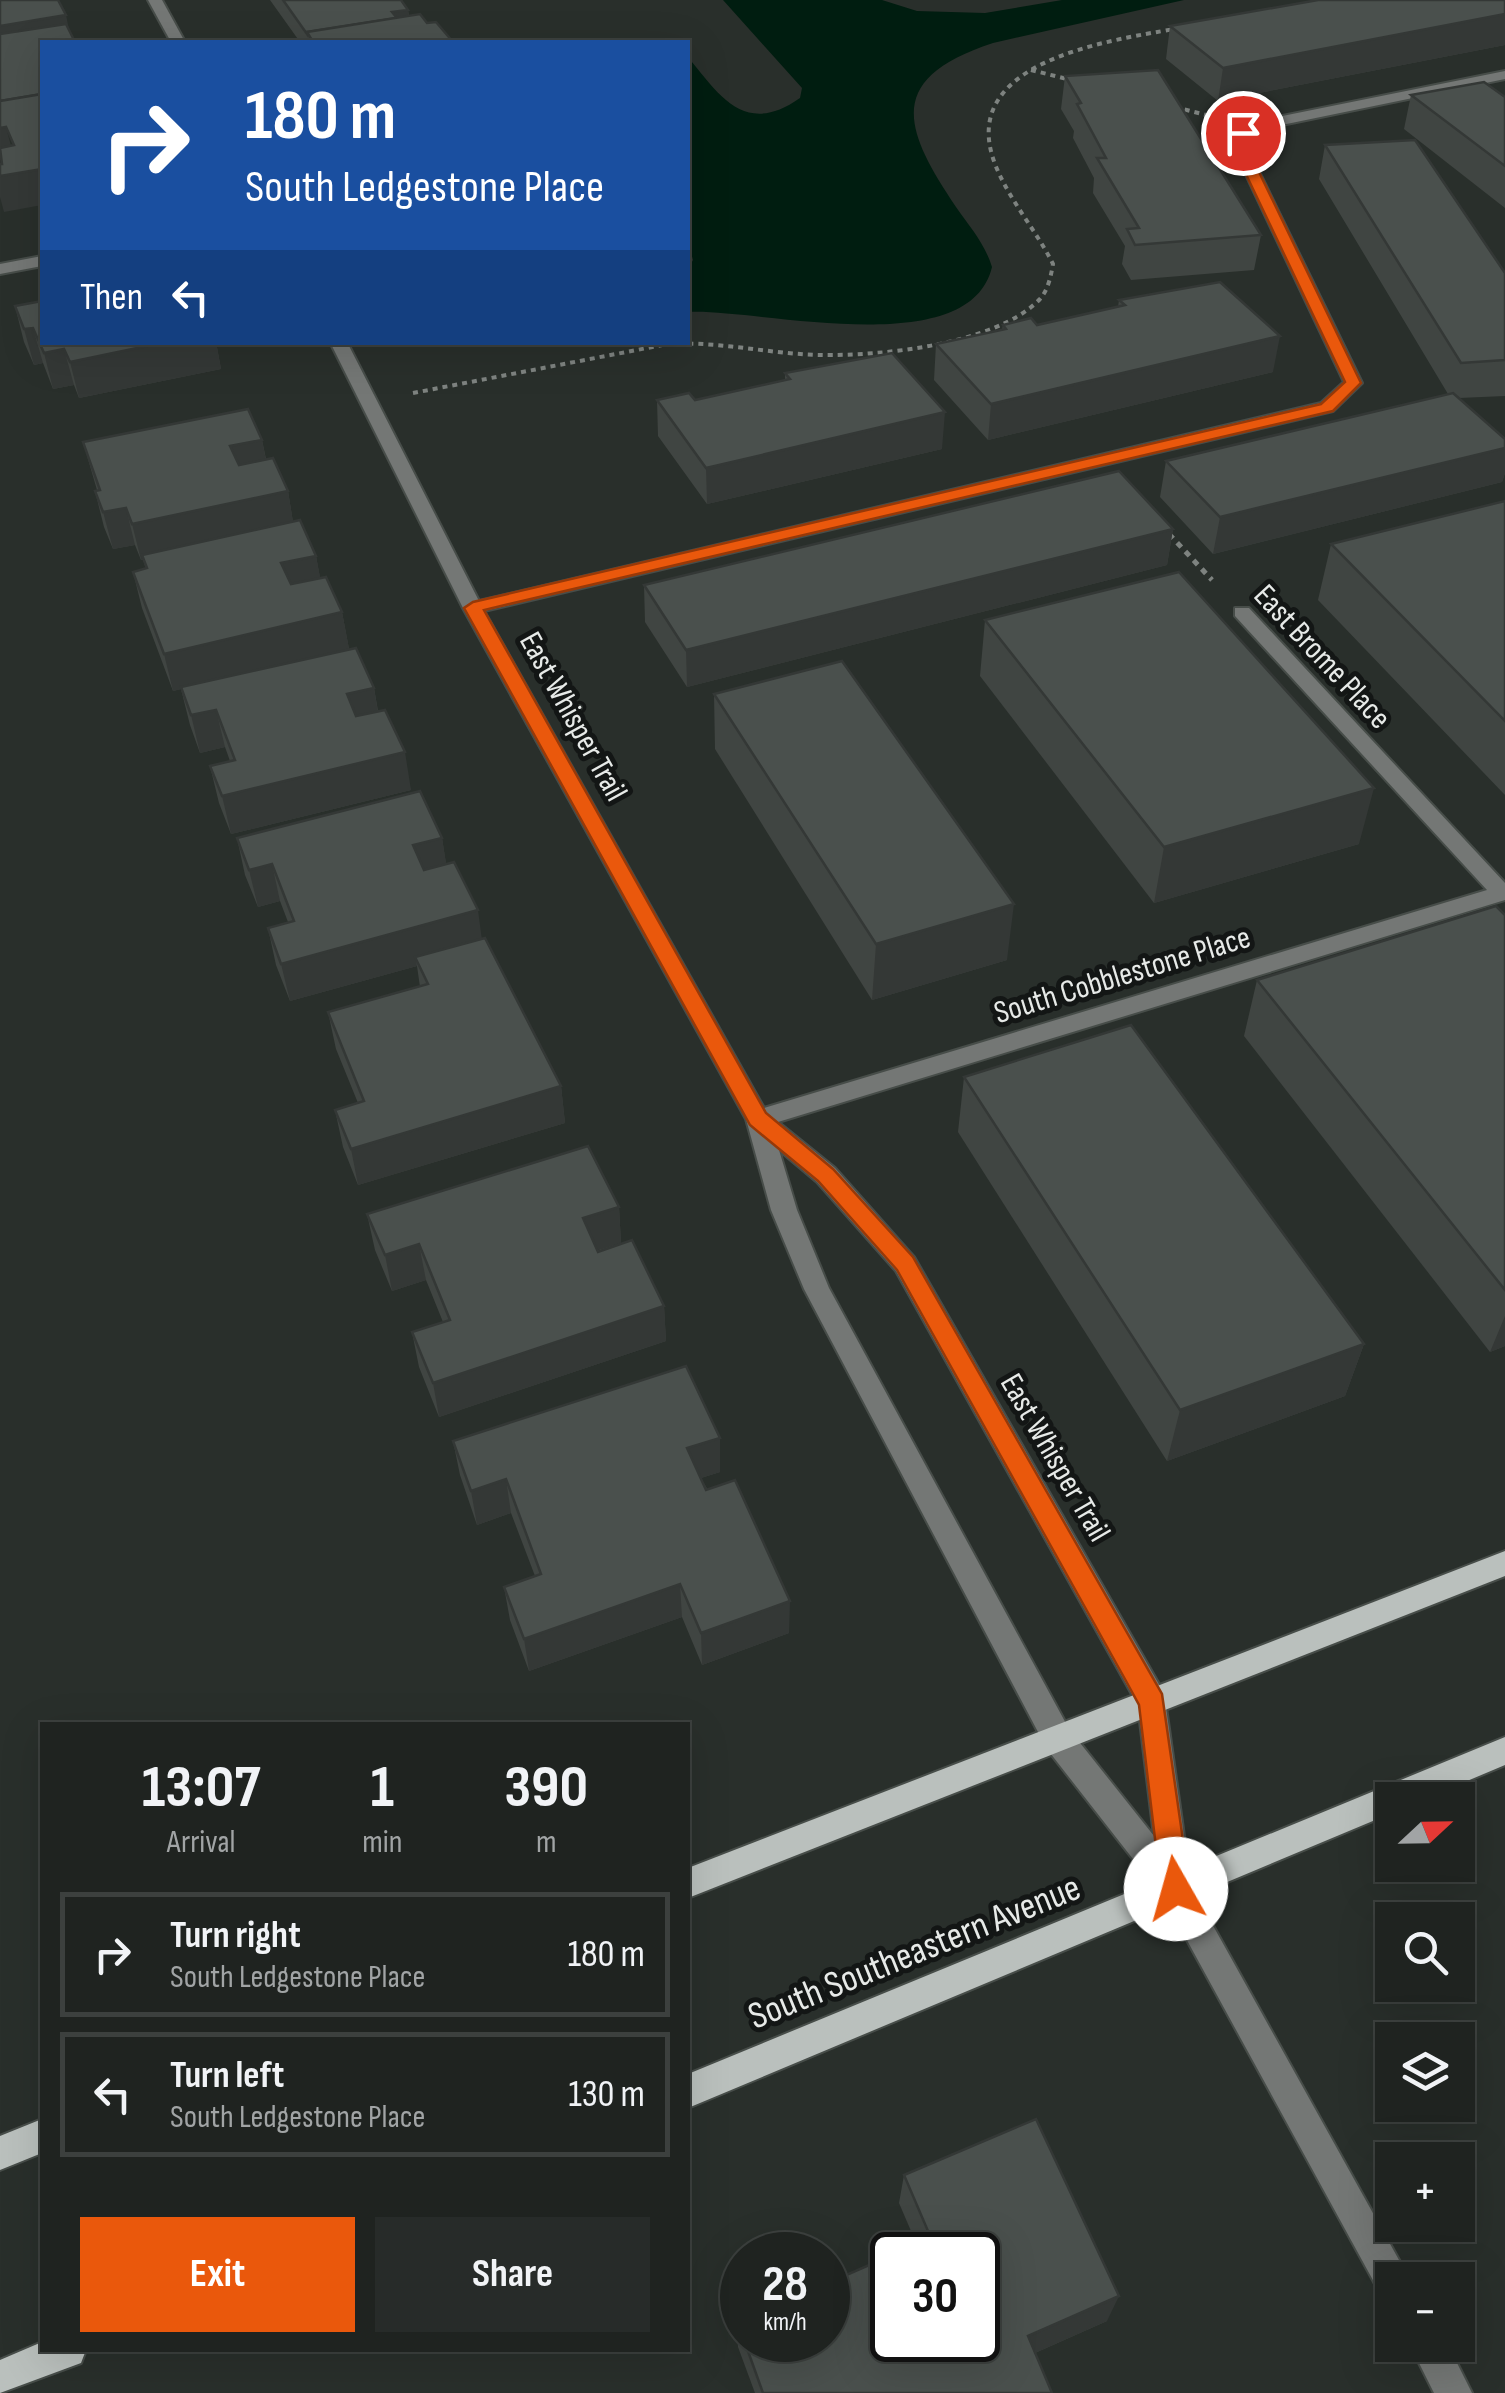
<!DOCTYPE html>
<html lang="en">
<head>
<meta charset="utf-8">
<style>
	:root { --surface:#1f2320; --page:#272b29; --text:#f1f3f6; --muted:#a1a4a5; --line:#3c403e; --accent:#ea580c }
	body { margin:0; font-family:"Sofia Sans Condensed",sans-serif; background:var(--page); color:var(--text); height:100vh; display:flex; flex-direction:column; font-size:38px; white-space:nowrap }
	* { box-sizing:border-box; margin:0 }
	p { font-size:32px; color:var(--muted) }
	.icon { flex:none; width:55px; height:55px; fill:none; stroke:currentColor; stroke-width:2; stroke-linecap:round; stroke-linejoin:round }
	.map { position:relative; flex:1; overflow:hidden }
	.panel { position:absolute; left:40px; top:1722px; width:650px; height:630px; display:flex; flex-direction:column; background:var(--surface); border-radius:0px; box-shadow:0 10px 40px #0002,0 0 0 2px var(--line) }
	.panel>* { flex:none }
	.top-card { position:absolute; left:40px; top:40px; width:650px; height:305px; border-radius:0px; box-shadow:0 10px 40px #0002,0 0 0 2px var(--line); background:#1a4fa0; color:#fff; overflow:hidden }
	.needle { width:65px; rotate:68deg }
	.tools { position:absolute; left:1375px; top:1782px; display:grid; gap:20px }
	.tools a { display:grid; place-items:center; width:100px; height:100px; border-radius:0px; background:var(--surface); box-shadow:0 10px 40px #0002,0 0 0 2px var(--line); font-size:50px }
	.speed { position:absolute; left:720px; top:2232px; display:flex; gap:20px; font-size:50px; font-weight:700; text-align:center }
	.speed>* { display:grid; place-content:center; width:130px; height:130px; border-radius:50%; background:var(--surface); box-shadow:0 10px 40px #0002,0 0 0 2px var(--line); line-height:1 }
	.speed small { font-size:25px; font-weight:400 }
	.speed .limit { border:5px solid #111; border-radius:15px; background:#fff; color:#111 }
	.pin { position:absolute; display:grid; place-items:center; width:85px; height:85px; color:#fff; margin:-42px; border:5px solid #fff; border-radius:50%; box-shadow:0 2px 10px #0007 }
	.me { position:absolute; width:110px; margin:-55px; rotate:353deg; stroke-linejoin:round; filter:drop-shadow(0 0 8px #0008) }
	.turn { display:flex; align-items:center; gap:35px; height:210px; padding:0 40px; font-size:45px }
	.turn .icon { width:130px; height:130px; stroke-width:2.5 }
	.turn b { display:block; font-size:70px; line-height:85px }
	.then { display:flex; align-items:center; height:95px; padding:0 40px; background:#0003; gap:20px; font-size:38px }
	.eta { display:flex; justify-content:space-evenly; align-items:center; height:170px; text-align:center }
	.eta b { font-size:60px; font-weight:700; line-height:70px }
	.button { display:flex; gap:20px; margin-top:auto; padding:20px 40px }
	.button a { flex:1; height:115px; border-radius:0px; background:var(--accent); color:#fff; font-size:40px; font-weight:700; line-height:115px; text-align:center }
	.button a+a { background:var(--page); color:var(--text) }
	ul { padding:0; list-style:none }
	li { display:flex; align-items:center; gap:30px; height:125px; margin:0 20px 15px; padding:0 20px; border:5px solid var(--line); border-radius:0px }
	li div { flex:1 }
	li b { display:block; font-size:38px }
	li em { font-style:normal }
	.map>svg:first-child { display:block }
</style>
</head>
<body>
<div class="map">
<svg width="1505" height="2393" viewBox="0 0 1505 2393">
	<rect width="100%" height="100%" fill="#292f2b"/>
	<path fill="#001d10" d="M723,0H882L917,11L985,13L1062,0H1184L993,43C887,78 901,126 956,207C970,227 985,244 992,267C969,364 757,308 688,312V269L693,260L688,242V57C721,98 746,136 800,98L802,88Z"/>
	<g fill="none" stroke-linecap="round" stroke-linejoin="round">
		<defs>
			<g id="minor">
				<polygon points="148,0 162,0 185,42 171,42"/>
				<path d="M1505,71V79L1272,127L1249,136L1245,143L1362,383L1333,411L484,611L764,1108L1487,890L1235,616V608H1249L1505,883V900L778,1122L835,1168L914,1257L1164,1693L1191,1886L1404,2269L1409,2280H1392V2299L1380,2293L1165,1900L1047,1749L804,1289L771,1210L746,1119L463,608L330,342H347L479,601L1321,403L1344,382L1231,143L1238,130L1268,119ZM779,1150L817,1182L896,1271L1138,1705L1154,1836L1069,1729L829,1288L797,1210Z"/>
				<polygon points="42,256 42,266 0,274 0,264"/>
				<polygon points="1410,2345 1448,2345 1472,2393 1434,2393"/>
			</g>
			<g id="major">
				<polygon points="1505,1551 1505,1576 688,1898 688,1868"/>
				<polygon points="1505,1737 1505,1765 1422,1800 1392,1800 1392,1813 688,2108 688,2074"/>
				<polygon points="42,2119 42,2153 0,2170 0,2136"/>
				<polygon points="42,2342 42,2350 86,2350 81,2363 0,2393 0,2360"/>
			</g>
		</defs>
		<use href="#minor" stroke="#474d49" stroke-width="4"/>
		<use href="#major" stroke="#474d49" stroke-width="4"/>
		<g stroke="#7e8380" stroke-width="4" stroke-dasharray="5 5" stroke-linecap="butt">
			<polyline points="1031,70 1071,80"/>
			<polyline points="1175,107 1206,115"/>
			<path d="M413,393L668,344C720,341 769,354 821,355C880,356 996,345 1040,299C1048,290 1051,276 1053,264C1036,230 1009,200 995,164C956,62 1107,41 1174,29"/>
		</g>
		<polyline stroke="#7e8380" stroke-width="5" stroke-dasharray="6 6" stroke-linecap="butt" points="1169,534 1212,580"/>
		<use href="#minor" fill="#747775" fill-rule="evenodd"/>
		<use href="#major" fill="#bac0bd" fill-rule="evenodd"/>
	</g>
	<g fill="#404542">
		<polygon points="270,0 401,0 408,10 409,16 427,23 453,42 300,42"/>
		<polygon points="1505,0 1505,45 1218,101 1166,59 1170,26"/>
		<polygon points="1065,76 1261,235 1254,270 1131,280 1122,264 1125,246 1093,193 1094,178 1073,138 1074,131 1061,109"/>
		<polygon points="1411,95 1505,97 1505,208 1404,129"/>
		<polygon points="1325,145 1505,273 1505,396 1459,398 1505,439 1505,473 1502,482 1213,554 1160,497 1166,461 1448,394 1319,179"/>
		<polygon points="42,289 42,342 216,342 221,369 79,398 74,385 53,389 43,363 34,365 24,342 15,306 42,301 39,290"/>
		<polygon points="1119,300 1273,372 988,440 934,380 936,344 1002,330 1003,325 1037,325 1118,307"/>
		<polygon points="785,373 942,449 707,504 658,436 657,400 695,400 785,380"/>
		<polygon points="262,440 266,459 288,491 293,522 316,556 320,578 342,612 349,649 374,688 378,711 411,790 231,834 219,803 210,766 230,761 225,747 200,753 190,725 181,689 173,691 142,608 133,572 146,569 143,560 141,560 135,545 113,549 104,527 95,491 97,490 83,442"/>
		<polygon points="1505,501 1505,795 1318,600 1331,544"/>
		<polygon points="1173,529 1167,565 687,687 645,622 644,585"/>
		<polygon points="985,620 1359,844 1154,903 980,676"/>
		<polygon points="714,694 1007,960 872,1000 715,749"/>
		<polygon points="237,838 442,838 446,864 482,939 561,1086 565,1123 358,1185 343,1147 335,1110 358,1103 336,1049 328,1012 420,987 417,966 290,1001 276,965 268,928 288,922 280,901 258,907 245,875"/>
		<polygon points="1505,915 1505,1346 1490,1352 1244,1036 1257,980"/>
		<polygon points="964,1077 1364,1344 1345,1396 1167,1461 958,1132"/>
		<polygon points="619,1207 621,1243 598,1251 664,1306 666,1341 439,1417 419,1367 412,1332 443,1322 426,1280 392,1291 375,1250 367,1214"/>
		<polygon points="453,1441 720,1472 701,1478 789,1633 702,1665 682,1617 529,1671 510,1620 504,1587 535,1576 511,1513 477,1525 460,1475"/>
		<polygon points="904,2175 1107,2321 1035,2353 1052,2393 755,2393 738,2347 737,2322 742,2320 742,2340 828,2340 917,2245 899,2203"/>
	</g>
	<g fill="#343836">
		<polygon points="408,10 411,33 392,12"/>
		<polygon points="1505,14 1505,45 1218,101 1223,68"/>
		<polygon points="66,15 71,39 0,50 0,26"/>
		<polygon points="6,127 15,161 0,160 0,128"/>
		<polygon points="42,169 42,205 4,212 0,197 0,176"/>
		<polygon points="33,328 43,363 34,365 24,329"/>
		<polygon points="1280,336 1273,372 988,440 991,404"/>
		<polygon points="166,342 216,342 221,369 79,398 70,362"/>
		<polygon points="64,349 74,385 53,389 44,353"/>
		<polygon points="945,412 942,449 707,504 706,468"/>
		<polygon points="262,440 269,476 238,483 230,446"/>
		<polygon points="1505,448 1505,473 1502,482 1213,554 1220,517"/>
		<polygon points="288,491 294,528 141,560 132,524"/>
		<polygon points="126,508 135,545 113,549 103,512"/>
		<polygon points="1173,529 1167,565 687,687 686,650"/>
		<polygon points="316,556 323,592 288,600 281,563"/>
		<polygon points="342,612 349,649 173,691 164,654"/>
		<polygon points="374,688 380,725 353,732 347,694"/>
		<polygon points="216,710 225,747 200,753 191,715"/>
		<polygon points="405,752 411,790 231,834 222,796"/>
		<polygon points="1374,788 1359,844 1154,903 1164,847"/>
		<polygon points="442,838 448,875 419,883 413,845"/>
		<polygon points="272,864 280,901 258,907 249,870"/>
		<polygon points="1014,904 1007,960 872,1000 876,944"/>
		<polygon points="478,910 483,948 415,957 417,966 290,1001 281,964"/>
		<polygon points="561,1086 565,1123 358,1185 351,1149"/>
		<polygon points="619,1207 621,1243 586,1254 583,1218"/>
		<polygon points="419,1244 426,1280 392,1291 385,1255"/>
		<polygon points="664,1306 666,1341 439,1417 433,1383"/>
		<polygon points="1505,1316 1505,1346 1490,1352"/>
		<polygon points="1364,1344 1345,1396 1167,1461 1180,1410"/>
		<polygon points="720,1438 720,1472 688,1482 687,1448"/>
		<polygon points="506,1479 511,1513 477,1525 471,1491"/>
		<polygon points="680,1584 682,1617 529,1671 524,1639"/>
		<polygon points="790,1601 789,1633 702,1665 701,1633"/>
		<polygon points="1119,2296 1107,2321 1019,2360 1028,2336"/>
	</g>
	<g fill="#4a504d" stroke="#343836" stroke-width="2.5">
		<polygon points="0,0 58,0 66,15 0,26"/>
		<polygon points="283,0 401,0 408,10 392,12 397,18 307,32 307,34"/>
		<polygon points="1318,0 1505,0 1505,14 1223,68 1170,26"/>
		<polygon points="420,14 427,23 436,22 453,42 313,42 307,32"/>
		<polygon points="66,24 75,42 42,42 42,94 0,101 0,34"/>
		<polygon points="1158,70 1261,235 1135,245 1127,229 1139,228 1097,158 1106,158 1077,104 1081,103 1065,76"/>
		<polygon points="1484,82 1505,97 1505,166 1411,95"/>
		<polygon points="42,94 42,169 0,176 0,164 2,164 0,148 14,145 6,127 0,128 0,101"/>
		<polygon points="1415,140 1505,273 1505,360 1461,363 1325,145"/>
		<polygon points="1220,282 1280,336 991,404 936,344 1006,329 1003,325 1031,318 1037,325 1125,305 1119,300"/>
		<polygon points="42,301 42,342 166,342 70,362 64,349 44,353 33,328 24,329 15,306"/>
		<polygon points="892,353 945,412 706,468 657,400 689,393 695,400 790,379 785,373"/>
		<polygon points="1453,393 1505,439 1505,448 1220,517 1166,461"/>
		<polygon points="248,409 262,440 230,446 239,465 273,458 288,491 132,524 126,508 103,512 95,491 100,490 83,442"/>
		<polygon points="1119,471 1173,529 686,650 644,585"/>
		<polygon points="1505,501 1505,721 1331,544"/>
		<polygon points="300,520 316,556 281,563 291,584 326,577 342,612 164,654 133,572 147,568 142,555"/>
		<polygon points="1179,572 1374,788 1164,847 985,620"/>
		<polygon points="356,648 374,688 347,694 356,716 385,710 405,752 222,796 210,766 235,760 216,710 191,715 181,687"/>
		<polygon points="842,661 1014,904 876,944 714,694"/>
		<polygon points="420,791 442,838 413,845 424,870 454,862 478,910 281,964 268,928 294,921 272,864 249,870 237,838"/>
		<polygon points="1496,906 1505,915 1505,1290 1257,980"/>
		<polygon points="485,938 561,1086 351,1149 335,1110 364,1101 328,1012 428,984 415,957"/>
		<polygon points="1131,1025 1364,1344 1180,1410 964,1077"/>
		<polygon points="588,1146 619,1207 583,1218 598,1252 632,1240 664,1306 433,1383 412,1332 450,1320 419,1244 385,1255 367,1214"/>
		<polygon points="686,1366 720,1438 687,1448 706,1490 735,1480 790,1601 701,1633 680,1584 524,1639 504,1587 541,1574 506,1479 471,1491 453,1441"/>
		<polygon points="1036,2119 1119,2296 1028,2336 1052,2393 763,2393 744,2340 828,2340 828,2283 892,2255 892,2340 978,2340 978,2255 893,2255 931,2238 904,2175"/>
		<polygon points="742,2320 742,2336 737,2322"/>
	</g>
	<polygon fill="#ea580c" stroke="#983908" stroke-width="2.5" points="1243,129 1250,133 1245,143 1361,383 1333,411 484,610 766,1113 833,1169 913,1257 1162,1694 1190,1889 1186,1899 1176,1903 1165,1899 1161,1889 1139,1705 1126,1681 897,1270 818,1181 750,1125 464,608 473,602 1321,404 1345,382 1231,143"/>
	<g text-anchor="middle" stroke-width="10" stroke-linejoin="round" paint-order="stroke">
		<g font-size="32" fill="#e7eae8" stroke="#131615">
			<text transform="translate(1323 656) rotate(47)" y="11">East Brome Place</text>
			<text transform="translate(574 716) rotate(61)" y="11">East Whisper Trail</text>
			<text transform="translate(1122 974) rotate(-17)" y="11">South Cobblestone Place</text>
			<text transform="translate(1056 1457) rotate(60)" y="11">East Whisper Trail</text>
		</g>
		<g font-size="38" fill="#e7eae8" stroke="#131615">
			<text transform="translate(914 1951) rotate(-22)" y="13">South Southeastern Avenue</text>
		</g>
	</g>
</svg>
<div class="tools">
<a><svg class="needle" viewBox="-14 -14 28 28"><path d="M0-13l5 13h-10z" fill="#e53935"/><path d="M0 13l5-13h-10z" fill="#a1a4a5"/></svg></a>
<a><svg class="icon" aria-label="search" viewBox="0 0 24 24"><circle cx="10" cy="10" r="6"/><path d="M15 15l6 6"/></svg></a>
<a><svg class="icon" aria-label="layers" viewBox="0 0 24 24"><path d="M12 4l9 5-9 5-9-5zM3 14l9 5 9-5"/></svg></a>
<a>+</a>
<a>−</a>
</div>
<div class="speed"><div>28<small>km/h</small></div><div class="limit">30</div></div>
<div class="pin" style="left:1243px;top:133px;background:#d93025"><svg class="icon" aria-label="arrive" viewBox="0 0 24 24"><path d="M6 21V4h12l-3 4 3 4H6"/></svg></div>
<svg class="me" style="left:1176px;top:1889px" viewBox="-20 -20 40 40"><circle r="19" fill="#fff"/><path d="M0-13L10 11 0 6-10 11z" fill="#ea580c"/></svg>
<div class="top-card">
<div class="turn"><svg class="icon" aria-label="right" viewBox="0 0 24 24"><path d="M7 20v-9h11M14 6l5 5-5 5"/></svg><div><b>180 m</b>South Ledgestone Place</div></div>
<div class="then">Then<svg class="icon" aria-label="left" viewBox="0 0 24 24"><path d="M17 20v-9H6M10 6l-5 5 5 5"/></svg></div>
</div>
<section class="panel">
<div class="eta">
<div><b>13:07</b><p>Arrival</p></div>
<div><b>1</b><p>min</p></div>
<div><b>390</b><p>m</p></div>
</div>
<ul>
<li><svg class="icon" aria-label="right" viewBox="0 0 24 24"><path d="M7 20v-9h11M14 6l5 5-5 5"/></svg><div><b>Turn right</b><p>South Ledgestone Place</p></div><em>180 m</em></li>
<li><svg class="icon" aria-label="left" viewBox="0 0 24 24"><path d="M17 20v-9H6M10 6l-5 5 5 5"/></svg><div><b>Turn left</b><p>South Ledgestone Place</p></div><em>130 m</em></li>
</ul>
<div class="button"><a>Exit</a><a>Share</a></div>
</section>
</div>
</body>
</html>
